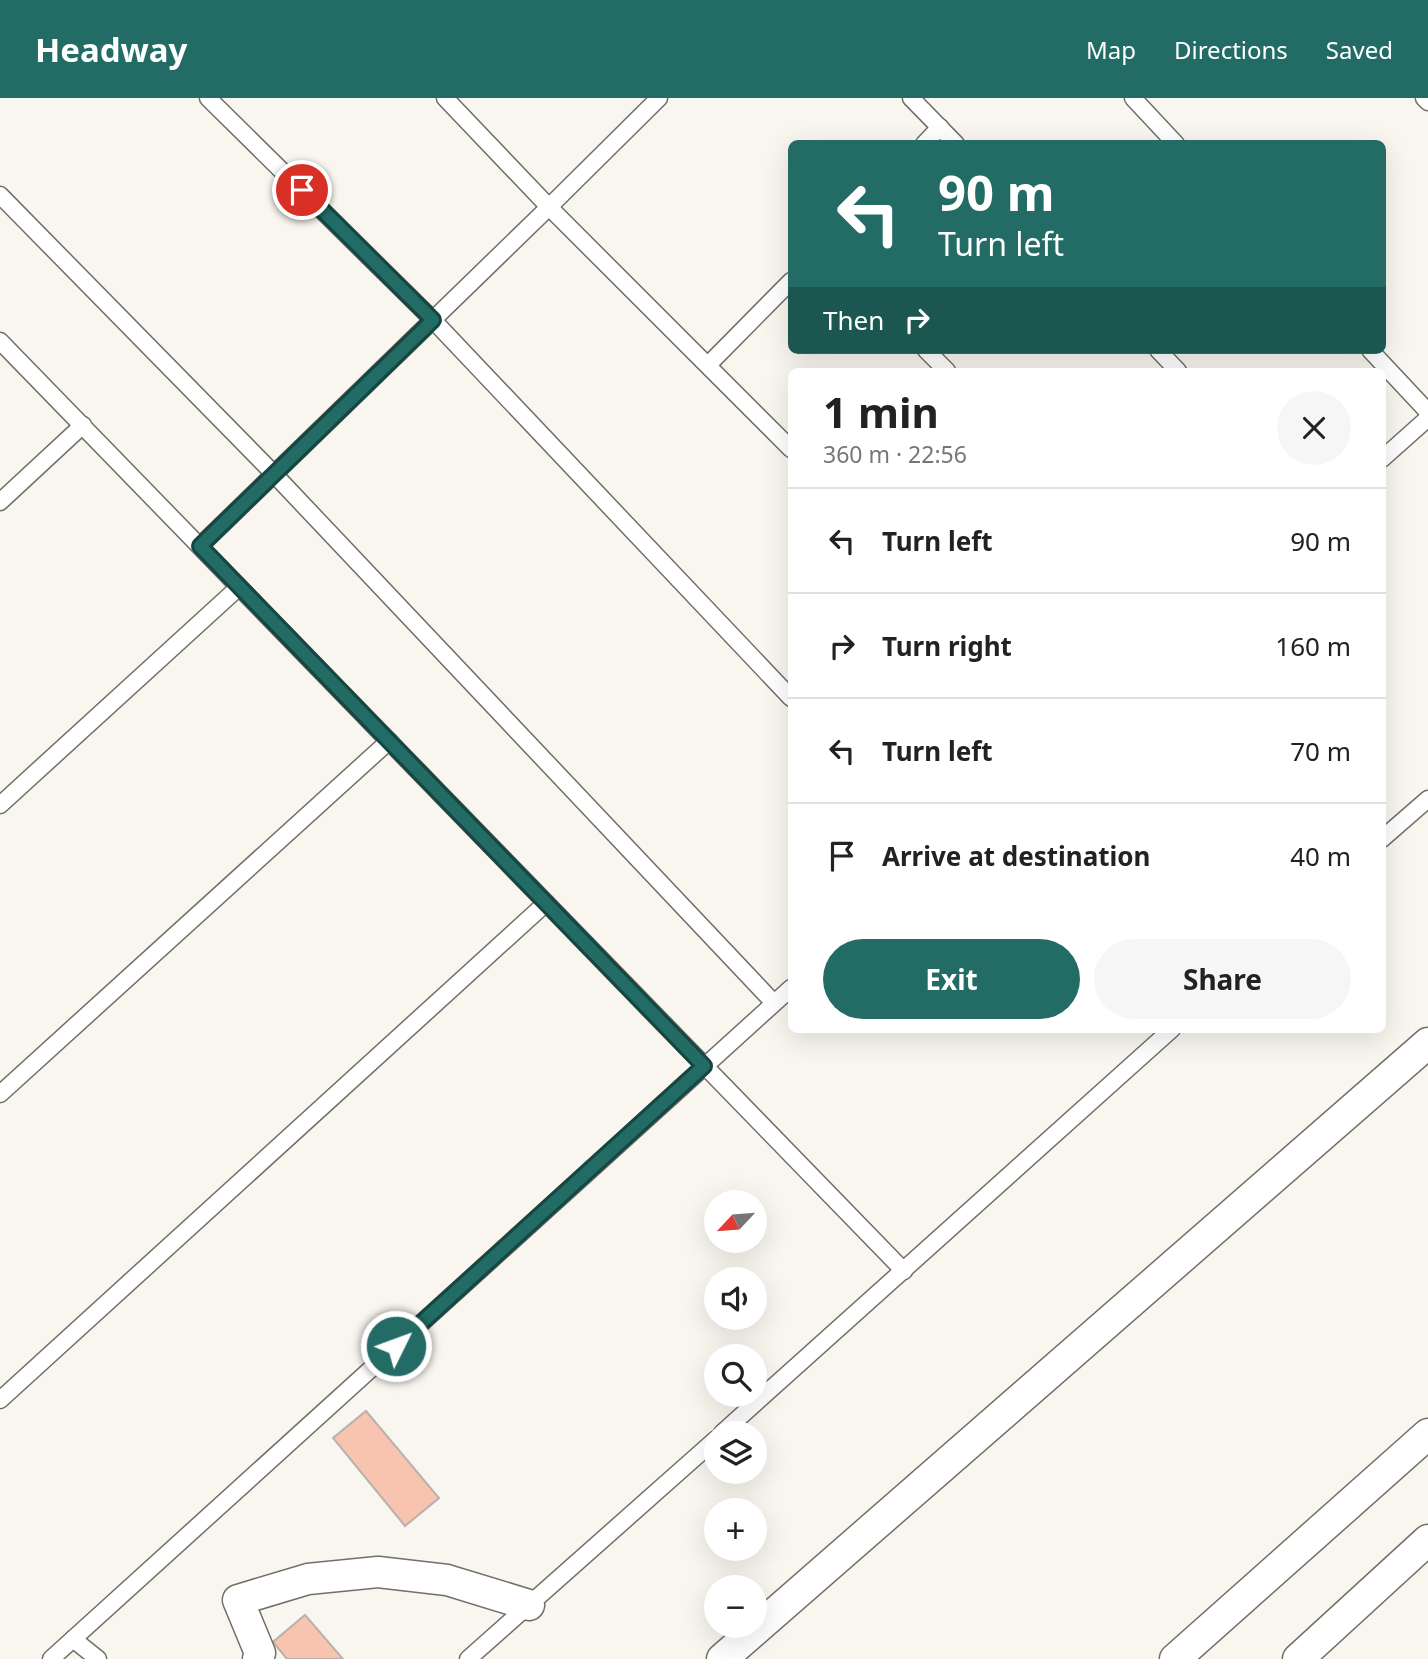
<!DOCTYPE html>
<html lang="en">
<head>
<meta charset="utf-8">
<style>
	:root { --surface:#fff; --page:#f6f6f6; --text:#222; --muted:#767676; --line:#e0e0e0; --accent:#226c65 }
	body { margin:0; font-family:"Noto Sans",sans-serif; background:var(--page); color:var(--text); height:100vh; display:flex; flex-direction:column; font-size:26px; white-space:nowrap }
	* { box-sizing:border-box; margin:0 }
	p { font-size:23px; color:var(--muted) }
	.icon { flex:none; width:38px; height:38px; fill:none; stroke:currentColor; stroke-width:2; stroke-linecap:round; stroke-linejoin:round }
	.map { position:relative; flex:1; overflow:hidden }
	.panel { position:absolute; left:788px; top:270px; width:598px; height:665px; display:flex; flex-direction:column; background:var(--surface); border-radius:10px; box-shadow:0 7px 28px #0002 }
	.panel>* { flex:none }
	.hud { position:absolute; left:788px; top:42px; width:598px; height:214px; border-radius:10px; box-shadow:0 7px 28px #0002; background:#226c65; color:#fff; overflow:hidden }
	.needle { width:46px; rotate:244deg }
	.controls { position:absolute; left:704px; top:1092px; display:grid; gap:14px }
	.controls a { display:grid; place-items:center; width:63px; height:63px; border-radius:50%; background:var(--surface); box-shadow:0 7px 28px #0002; font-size:35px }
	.pin { position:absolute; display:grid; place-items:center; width:60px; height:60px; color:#fff; margin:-30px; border:4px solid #fff; border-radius:50%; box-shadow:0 2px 7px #0007 }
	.me { position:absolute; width:77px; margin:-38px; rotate:48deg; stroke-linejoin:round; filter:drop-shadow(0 0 5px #0008) }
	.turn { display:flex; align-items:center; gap:24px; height:147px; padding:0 35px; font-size:32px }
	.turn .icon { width:91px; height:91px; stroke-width:2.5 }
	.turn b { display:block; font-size:49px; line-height:60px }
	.then { display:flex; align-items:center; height:66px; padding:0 35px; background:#0003; gap:14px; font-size:26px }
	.round { display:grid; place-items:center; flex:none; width:74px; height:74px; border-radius:37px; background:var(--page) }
	.headline { display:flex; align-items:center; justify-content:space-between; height:119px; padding:0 35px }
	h1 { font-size:42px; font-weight:700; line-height:52px }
	.cta { display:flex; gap:14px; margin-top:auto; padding:14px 35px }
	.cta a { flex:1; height:80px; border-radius:42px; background:var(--accent); color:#fff; font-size:28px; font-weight:700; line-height:80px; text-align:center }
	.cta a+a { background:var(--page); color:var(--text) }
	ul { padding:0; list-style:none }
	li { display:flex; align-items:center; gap:21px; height:105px; padding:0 35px; border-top:2px solid var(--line) }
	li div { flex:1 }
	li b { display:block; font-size:26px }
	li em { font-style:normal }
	header { display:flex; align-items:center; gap:42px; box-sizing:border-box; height:98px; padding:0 35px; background:var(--accent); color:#fff }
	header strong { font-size:33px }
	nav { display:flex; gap:38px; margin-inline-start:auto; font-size:24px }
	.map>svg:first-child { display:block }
</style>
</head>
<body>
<header>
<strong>Headway</strong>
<nav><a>Map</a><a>Directions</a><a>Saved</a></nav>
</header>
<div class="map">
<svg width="1428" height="1561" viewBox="0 0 1428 1561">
	<rect width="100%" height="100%" fill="#f9f6f0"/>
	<g fill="#f9c4af" stroke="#b8b1ae" stroke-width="2">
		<polygon points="366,1313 439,1400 405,1428 333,1340"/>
		<polygon points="305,1517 343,1561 287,1561 273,1544"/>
	</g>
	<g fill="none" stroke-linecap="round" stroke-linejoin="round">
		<defs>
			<g id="service">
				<polyline points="208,0 433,222 791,600"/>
				<polyline points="445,0 549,109 791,351"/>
				<polyline points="911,0 956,46"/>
				<polyline points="1133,0 1176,46"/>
				<polyline points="1424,0 1428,4"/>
				<polyline points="924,46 940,29"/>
				<polyline points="0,97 274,376 774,905"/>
				<polyline points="0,243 904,1173"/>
				<polyline points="926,252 947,273"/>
				<polyline points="1158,252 1178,273"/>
				<polyline points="1370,252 1428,314"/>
				<polyline points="708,267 791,183"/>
				<polyline points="1382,361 1428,320"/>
				<polyline points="0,404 83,327"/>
				<polyline points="200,448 549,109 659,0"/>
				<polyline points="0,707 239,489"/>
				<polyline points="1382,741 1428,701"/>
				<polyline points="0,996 389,643"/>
				<polyline points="0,1302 546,805"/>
				<polyline points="722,1335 1172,931"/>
				<polyline points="73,1541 98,1561"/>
				<polyline points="51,1561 791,890"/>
				<polyline points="468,1561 716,1341"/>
			</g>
			<g id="minor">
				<polyline points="258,1561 260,1555 238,1502 308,1481 378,1474 447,1482 529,1507"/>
				<polyline points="722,1561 1428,945"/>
				<polyline points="1175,1561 1428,1336"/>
				<polyline points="1298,1561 1428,1442"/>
			</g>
		</defs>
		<use href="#service" stroke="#726f69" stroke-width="19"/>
		<use href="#minor" stroke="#726f69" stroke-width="33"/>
		<use href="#service" stroke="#fff" stroke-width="16"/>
		<use href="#minor" stroke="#fff" stroke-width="30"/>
	</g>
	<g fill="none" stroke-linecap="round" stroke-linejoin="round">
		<defs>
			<polyline id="route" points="302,92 433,222 200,448 704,968 396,1248"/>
		</defs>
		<use href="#route" stroke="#164642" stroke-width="18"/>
		<use href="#route" stroke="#226c65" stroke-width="12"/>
	</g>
</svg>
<div class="controls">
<a><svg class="needle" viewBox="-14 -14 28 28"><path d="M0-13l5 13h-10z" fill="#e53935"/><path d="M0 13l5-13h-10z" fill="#767676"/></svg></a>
<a><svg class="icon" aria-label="sound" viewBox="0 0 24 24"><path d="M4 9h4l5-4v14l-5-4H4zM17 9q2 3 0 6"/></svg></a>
<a><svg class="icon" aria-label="search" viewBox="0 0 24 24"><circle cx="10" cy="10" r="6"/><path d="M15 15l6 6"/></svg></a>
<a><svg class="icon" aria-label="layers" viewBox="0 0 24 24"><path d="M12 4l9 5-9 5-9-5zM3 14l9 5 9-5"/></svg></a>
<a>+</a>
<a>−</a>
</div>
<div class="pin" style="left:302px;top:92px;background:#d93025"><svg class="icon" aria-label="arrive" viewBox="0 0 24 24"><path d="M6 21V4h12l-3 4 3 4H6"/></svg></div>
<svg class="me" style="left:396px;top:1248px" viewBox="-20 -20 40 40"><circle r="17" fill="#226c65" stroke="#fff" stroke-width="3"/><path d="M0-11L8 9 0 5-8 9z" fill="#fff"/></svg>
<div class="hud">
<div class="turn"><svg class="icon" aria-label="left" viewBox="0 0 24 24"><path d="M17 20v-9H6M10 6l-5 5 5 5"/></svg><div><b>90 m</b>Turn left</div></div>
<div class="then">Then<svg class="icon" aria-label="right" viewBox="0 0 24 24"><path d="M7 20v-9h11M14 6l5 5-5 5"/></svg></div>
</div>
<section class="panel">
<div class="headline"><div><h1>1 min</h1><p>360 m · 22:56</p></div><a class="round"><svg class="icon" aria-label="close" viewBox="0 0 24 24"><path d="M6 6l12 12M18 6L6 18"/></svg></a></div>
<ul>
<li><svg class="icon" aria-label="left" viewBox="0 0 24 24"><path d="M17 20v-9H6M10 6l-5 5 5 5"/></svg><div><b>Turn left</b></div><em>90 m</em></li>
<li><svg class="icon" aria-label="right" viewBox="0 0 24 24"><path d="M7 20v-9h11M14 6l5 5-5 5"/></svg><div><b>Turn right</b></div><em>160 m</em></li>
<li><svg class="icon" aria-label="left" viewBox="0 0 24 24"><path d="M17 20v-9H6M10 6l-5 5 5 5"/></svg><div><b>Turn left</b></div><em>70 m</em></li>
<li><svg class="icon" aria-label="arrive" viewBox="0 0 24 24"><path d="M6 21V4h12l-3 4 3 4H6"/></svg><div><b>Arrive at destination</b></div><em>40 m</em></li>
</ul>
<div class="cta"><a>Exit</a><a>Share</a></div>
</section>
</div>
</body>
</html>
